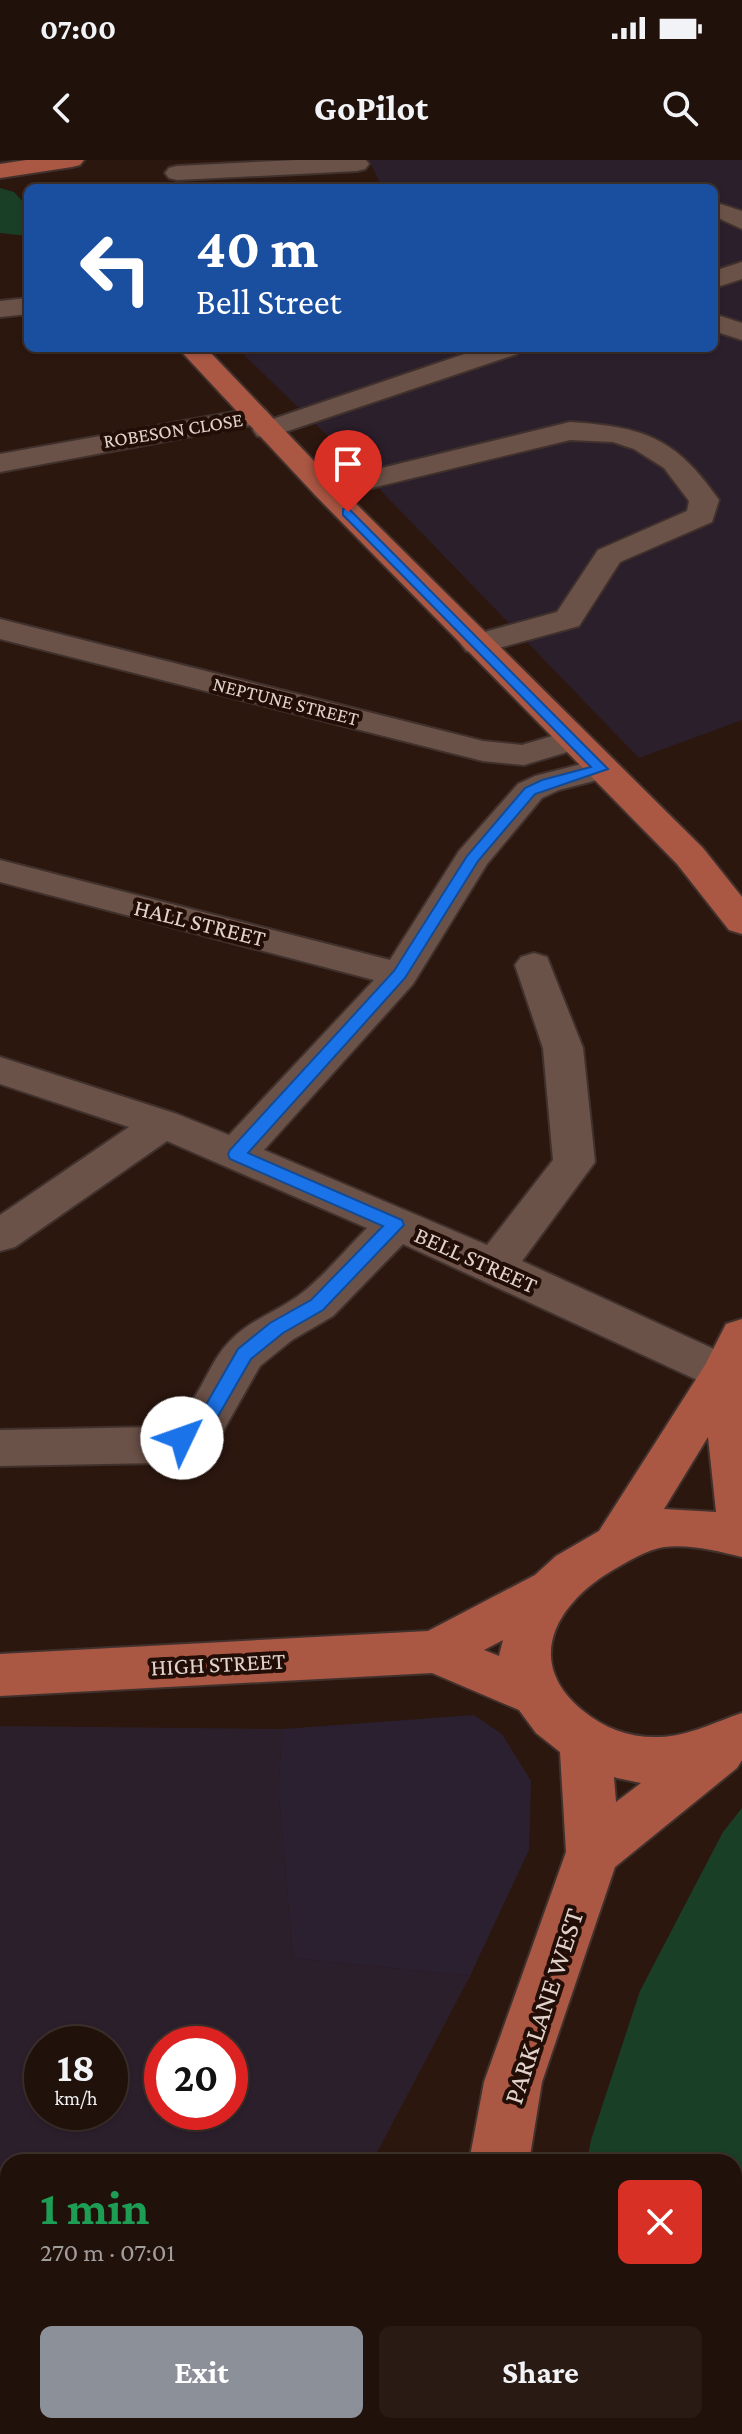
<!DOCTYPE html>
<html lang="en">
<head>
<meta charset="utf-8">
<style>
	:root { --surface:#21110b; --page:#291a14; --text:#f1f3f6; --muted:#a29d9d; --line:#3e312c; --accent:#8c9099 }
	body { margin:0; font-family:"Crimson Pro",serif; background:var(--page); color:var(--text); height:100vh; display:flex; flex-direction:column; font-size:30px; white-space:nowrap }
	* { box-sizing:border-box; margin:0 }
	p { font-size:26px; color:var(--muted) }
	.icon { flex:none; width:44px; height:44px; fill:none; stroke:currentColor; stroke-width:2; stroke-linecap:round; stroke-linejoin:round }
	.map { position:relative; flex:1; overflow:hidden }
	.panel { position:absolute; left:0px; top:1994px; width:742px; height:280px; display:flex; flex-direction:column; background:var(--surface); border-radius:24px 24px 0 0; box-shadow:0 2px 6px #0004,0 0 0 2px var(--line) }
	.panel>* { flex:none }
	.banner { position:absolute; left:24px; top:24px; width:694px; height:168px; border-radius:12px; box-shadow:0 2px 6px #0004,0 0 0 2px var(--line); background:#1a4fa0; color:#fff; overflow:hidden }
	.speed { position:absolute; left:24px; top:1866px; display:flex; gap:16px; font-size:40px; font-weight:700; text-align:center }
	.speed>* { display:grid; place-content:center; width:104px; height:104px; border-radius:50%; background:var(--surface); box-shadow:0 2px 6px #0004,0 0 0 2px var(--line); line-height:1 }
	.speed small { font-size:20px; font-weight:400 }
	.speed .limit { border:12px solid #d22; background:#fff; color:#111 }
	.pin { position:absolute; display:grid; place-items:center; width:68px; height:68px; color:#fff; margin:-82px -34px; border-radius:50% 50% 50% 0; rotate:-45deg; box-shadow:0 0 8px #0007 }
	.pin .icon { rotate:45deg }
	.me { position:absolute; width:88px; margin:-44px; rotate:48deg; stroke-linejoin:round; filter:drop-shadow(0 0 6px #0008) }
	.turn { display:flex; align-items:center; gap:28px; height:168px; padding:0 40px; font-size:36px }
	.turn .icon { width:104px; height:104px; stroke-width:2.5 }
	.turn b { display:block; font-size:56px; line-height:68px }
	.round { display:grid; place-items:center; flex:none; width:84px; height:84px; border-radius:12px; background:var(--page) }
	.head { display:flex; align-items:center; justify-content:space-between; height:136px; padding:0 40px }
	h1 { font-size:48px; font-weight:700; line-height:60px; color:#1e9e55 }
	.action { display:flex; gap:16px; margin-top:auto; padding:16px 40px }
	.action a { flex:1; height:92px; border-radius:12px; background:var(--accent); color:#fff; font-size:32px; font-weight:700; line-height:92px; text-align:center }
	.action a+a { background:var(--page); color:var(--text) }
	.status { display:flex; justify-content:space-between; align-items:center; height:56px; padding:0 40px; background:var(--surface); direction:ltr }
	.status svg { height:22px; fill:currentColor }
	header { display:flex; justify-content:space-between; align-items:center; height:104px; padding:0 40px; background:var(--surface); font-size:36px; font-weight:700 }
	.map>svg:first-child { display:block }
</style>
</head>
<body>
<div class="status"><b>07:00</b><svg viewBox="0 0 49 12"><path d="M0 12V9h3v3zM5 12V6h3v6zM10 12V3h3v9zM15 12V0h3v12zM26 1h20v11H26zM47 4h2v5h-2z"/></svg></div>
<header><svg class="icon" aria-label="back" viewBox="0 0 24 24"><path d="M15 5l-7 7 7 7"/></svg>GoPilot<svg class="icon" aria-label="search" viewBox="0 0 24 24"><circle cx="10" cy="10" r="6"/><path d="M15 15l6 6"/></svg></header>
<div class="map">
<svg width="742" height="2274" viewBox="0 0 742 2274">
	<rect width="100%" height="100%" fill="#2c170f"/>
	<polygon fill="#2a202f" points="474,1555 502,1574 531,1621 529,1690 470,1816 293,1798 278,1626 283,1569"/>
	<g fill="#2c1f2c" fill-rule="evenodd">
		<polygon points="369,0 742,0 742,560 639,598 333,281 237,188 714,188 714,28 352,28 381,25"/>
		<path d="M0,1566L283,1569L278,1626L293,1798L470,1816L372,2002H8V2117L0,2116ZM42,1884H110V1952H42ZM162,1884H230V1952H162Z"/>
	</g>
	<g fill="#193f26">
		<polygon points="0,28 14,32 28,47 28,76 0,73"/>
		<polygon points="742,1648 742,2130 734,2131 734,2002 587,2002 591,1980 640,1831 723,1672"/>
	</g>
	<polygon fill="#387390" points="742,2130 742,2274 568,2274 574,2266 734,2266 734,2131"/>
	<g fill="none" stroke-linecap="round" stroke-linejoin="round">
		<defs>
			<g id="minor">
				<polygon points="296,0 366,0 369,4 365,9 357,11 177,20 169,18 165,13 169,8 177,6"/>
				<polygon points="714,42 742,51 742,69 714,56"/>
				<polygon points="742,102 742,119 714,128 714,111"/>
				<polygon points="28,138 28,154 0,157 0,141"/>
				<polygon points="714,154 742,163 742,180 714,171"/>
				<polygon points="482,188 521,188 517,194 267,278 257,276 253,270 257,264 0,312 0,294 256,248 266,250 270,256 267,261"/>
				<path d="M570,262C644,267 675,277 719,340L712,362L620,402L579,466L488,491L477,494L466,491L461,484L466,477L557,452L598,390L687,351L689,341L664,308L634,289L613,282L570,280L326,339L316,336L311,330L316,324Z"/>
				<polygon points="0,459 483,581 522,585 572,570 584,573 589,580 584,587 524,605 483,601 0,479"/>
				<path d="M601,599L613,602L618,609L613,616L559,630L542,638L487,704L413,824L264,990L487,1085L553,1000L543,888L515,805L521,797L534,793L547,797L583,888L595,1002L522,1101L740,1201V1225L724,1230L708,1225L403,1084L333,1156L292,1180L260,1206L222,1273L198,1291L156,1303L0,1306V1270L156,1267C200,1255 202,1209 230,1181C251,1159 279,1151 302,1133C325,1115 346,1089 367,1068L167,981L15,1087L0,1091V1055L129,967L0,924V897L177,954L229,975L374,820L0,722V700L390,800L459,691L518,624L535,616Z"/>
				<polygon points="0,2153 8,2156 8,2218 0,2215"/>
				<polygon points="304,2266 410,2266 413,2274 307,2274"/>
			</g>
			<g id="major">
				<polygon points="26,0 84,0 80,5 72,7 0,18 0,4"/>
				<polygon points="178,188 206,188 336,324 703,688 742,737 742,774 729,770 677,704 316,336"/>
				<path d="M742,1159V1397C717,1391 690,1384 664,1387C646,1390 629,1401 613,1410C558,1442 522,1500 582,1550C605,1569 630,1578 660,1577C689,1576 715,1562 742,1553V1600L737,1608L615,1707L542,1922L529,2002H469L484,1922L566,1692L560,1592L536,1573L519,1550L432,1513L0,1536V1494L428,1471L535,1415L556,1396L599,1371L705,1205L726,1164ZM708,1277L716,1352L664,1349ZM503,1480L499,1496L484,1490ZM614,1617L617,1618L641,1623L616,1642Z"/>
				<polygon points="420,2266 484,2266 482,2274 418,2274"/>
			</g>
		</defs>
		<use href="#minor" stroke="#40312d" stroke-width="4"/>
		<use href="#major" stroke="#40312d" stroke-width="4"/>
		<use href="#minor" fill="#6b5248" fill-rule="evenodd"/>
		<use href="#major" fill="#aa5743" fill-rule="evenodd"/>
	</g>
	<polygon fill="#1a73e8" stroke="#114b97" stroke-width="2" points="348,348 608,609 535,634 478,701 405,818 248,993 402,1060 404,1065 323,1150 283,1173 251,1199 213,1265 182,1285 175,1283 173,1278 200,1255 238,1189 270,1163 311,1140 383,1066 230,999 228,994 230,990 394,811 467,696 525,628 542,620 591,607 343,355 343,349"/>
	<g text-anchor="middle" stroke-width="8" stroke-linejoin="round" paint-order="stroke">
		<g font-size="20" fill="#e1d2cc" stroke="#220e06">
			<text transform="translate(173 270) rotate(-9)" y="7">ROBESON CLOSE</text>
			<text transform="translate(286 541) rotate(14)" y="7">NEPTUNE STREET</text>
		</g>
		<g font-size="24" fill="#e1d2cc" stroke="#220e06">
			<text transform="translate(200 763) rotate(14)" y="8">HALL STREET</text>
			<text transform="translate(476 1100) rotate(24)" y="8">BELL STREET</text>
			<text transform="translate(218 1504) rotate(-3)" y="8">HIGH STREET</text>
		</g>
		<g font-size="28" fill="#e1d2cc" stroke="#220e06">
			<text transform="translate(543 1846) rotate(-72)" y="10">PARK LANE WEST</text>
		</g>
	</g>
</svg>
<div class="speed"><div>18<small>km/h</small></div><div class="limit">20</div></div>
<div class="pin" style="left:348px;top:352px;background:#d93025"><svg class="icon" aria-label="arrive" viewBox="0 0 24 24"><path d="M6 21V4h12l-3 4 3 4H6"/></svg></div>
<svg class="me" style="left:182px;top:1278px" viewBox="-20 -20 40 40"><circle r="19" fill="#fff"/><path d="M0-13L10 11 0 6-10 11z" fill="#1a73e8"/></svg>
<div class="banner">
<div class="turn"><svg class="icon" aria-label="left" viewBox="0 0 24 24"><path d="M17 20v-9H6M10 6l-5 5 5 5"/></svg><div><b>40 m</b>Bell Street</div></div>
</div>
<section class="panel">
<div class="head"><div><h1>1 min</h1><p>270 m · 07:01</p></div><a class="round" style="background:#d93025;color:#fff"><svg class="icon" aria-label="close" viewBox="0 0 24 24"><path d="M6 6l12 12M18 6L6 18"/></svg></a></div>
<div class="action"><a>Exit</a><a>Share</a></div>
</section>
</div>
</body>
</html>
